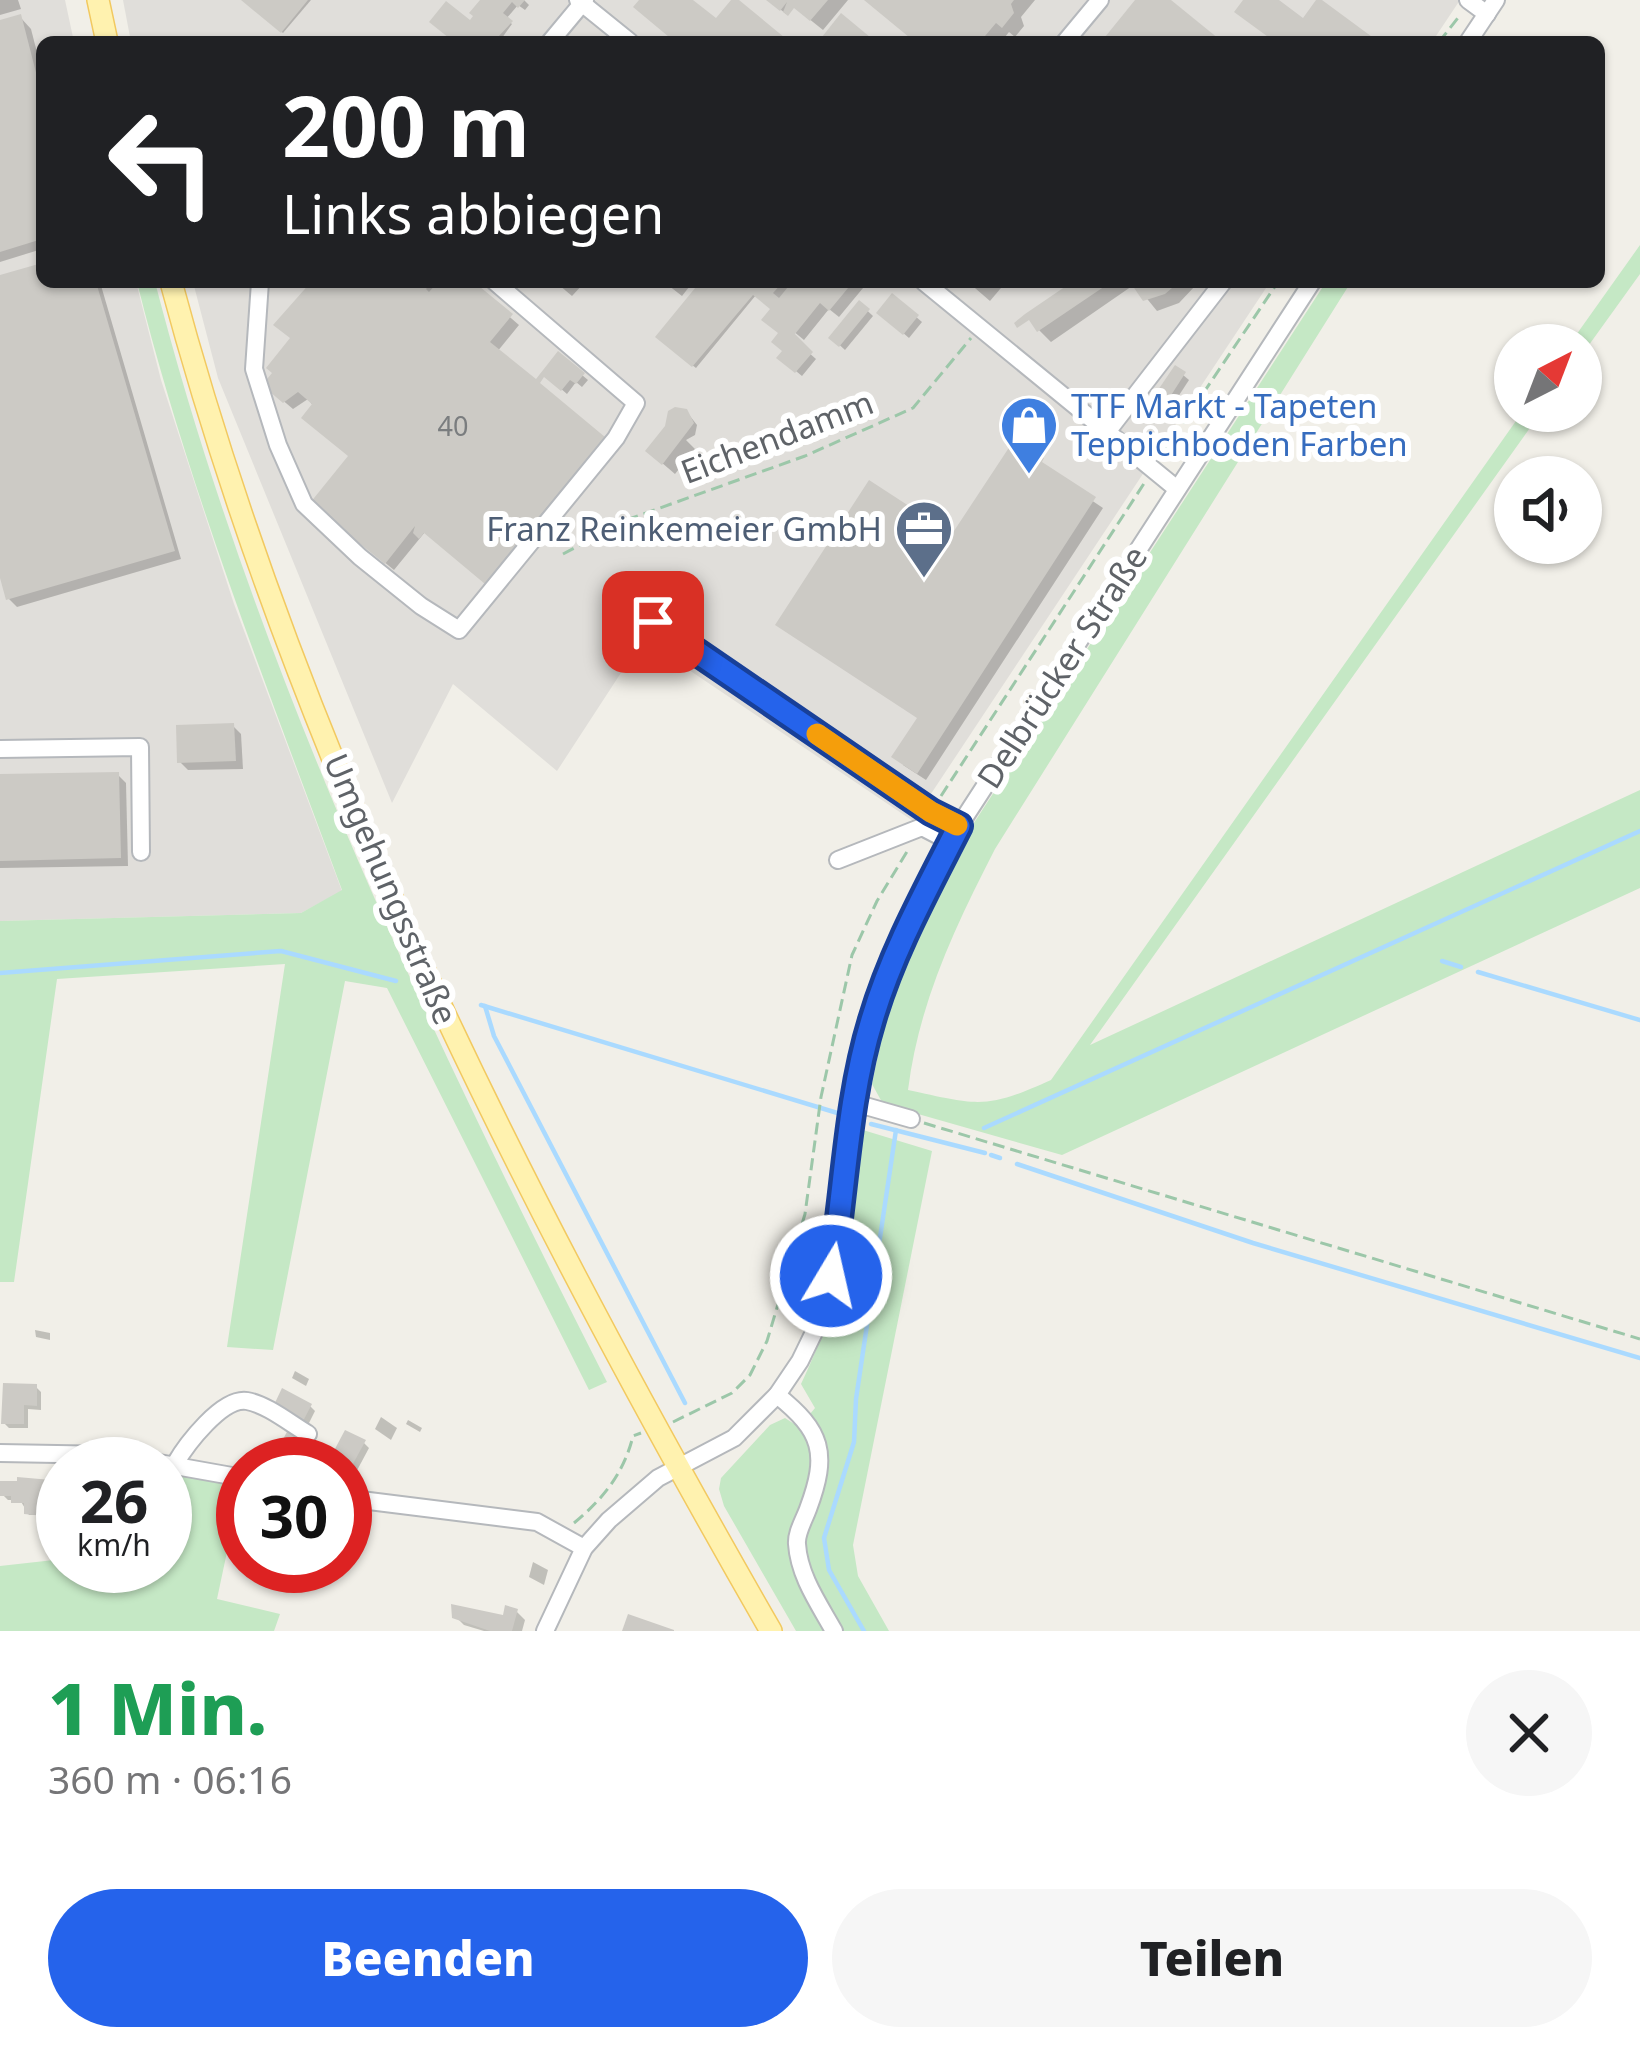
<!DOCTYPE html>
<html lang="de">
<head>
<meta charset="utf-8">
<style>
	:root { --surface:#fff; --page:#f6f6f6; --text:#202124; --muted:#757577; --accent:#2563eb }
	body { margin:0; font-family:"Noto Sans",sans-serif; background:var(--page); color:var(--text); height:100vh; display:flex; flex-direction:column; font-size:45px; white-space:nowrap }
	* { box-sizing:border-box; margin:0 }
	p { font-size:39px; color:var(--muted) }
	.icon { flex:none; width:66px; height:66px; fill:none; stroke:currentColor; stroke-width:2; stroke-linecap:round; stroke-linejoin:round }
	.map { position:relative; height:1631px; overflow:hidden }
	.drawer { display:flex; flex-direction:column; background:var(--surface); flex:1 }
	.drawer>* { flex:none }
	.banner { position:absolute; left:36px; top:36px; width:1569px; height:252px; border-radius:18px; box-shadow:0 3px 9px #0004; background:#202124; color:#fff; overflow:hidden }
	.needle { width:78px; rotate:42deg }
	.fabs { position:absolute; left:1494px; top:324px; display:grid; gap:24px }
	.fabs a { display:grid; place-items:center; width:108px; height:108px; border-radius:50%; background:var(--surface); box-shadow:0 3px 9px #0004; font-size:60px }
	.speed { position:absolute; left:36px; top:1437px; display:flex; gap:24px; font-size:60px; font-weight:700; text-align:center }
	.speed>* { display:grid; place-content:center; width:156px; height:156px; border-radius:50%; background:var(--surface); box-shadow:0 3px 9px #0004; line-height:1 }
	.speed small { font-size:30px; font-weight:400 }
	.speed .limit { border:18px solid #d22; background:#fff; color:#111 }
	.pin { position:absolute; display:grid; place-items:center; width:102px; height:102px; color:#fff; margin:-51px; border-radius:24px; box-shadow:0 6px 18px #0006 }
	.me { position:absolute; width:132px; margin:-66px; rotate:9deg; stroke-linejoin:round; filter:drop-shadow(0 0 9px #0008) }
	.turn { display:flex; align-items:center; gap:42px; height:252px; padding:0 48px; font-size:54px }
	.turn .icon { width:156px; height:156px; stroke-width:2.5 }
	.turn b { display:block; font-size:84px; line-height:102px }
	.round { display:grid; place-items:center; flex:none; width:126px; height:126px; border-radius:63px; background:var(--page) }
	.headline { display:flex; align-items:center; justify-content:space-between; height:204px; padding:0 48px }
	h1 { font-size:72px; font-weight:800; line-height:90px; color:#1e9e55 }
	.action { display:flex; gap:24px; margin-top:auto; padding:24px 48px }
	.action a { flex:1; height:138px; border-radius:72px; background:var(--accent); color:#fff; font-size:48px; font-weight:800; line-height:138px; text-align:center }
	.action a+a { background:var(--page); color:var(--text) }
	.map>svg:first-child { display:block }
</style>
</head>
<body>
<div class="map">
<svg width="1640" height="1631" viewBox="0 0 1640 1631">
	<rect width="100%" height="100%" fill="#f1efe8"/>
	<g fill="#e0deda">
		<polygon points="0,0 65,0 74,42 42,42 42,282 136,282 161,380 234,604 342,891 301,913 0,921"/>
		<polygon points="123,0 1460,0 1432,42 131,42"/>
		<polygon points="193,282 1270,282 913,821 643,639 557,771 453,684 392,803 218,378"/>
	</g>
	<g fill="#c5e8c5">
		<polygon points="1640,245 1640,274 1581,356 1581,345 1569,345"/>
		<path d="M137,282H155C255,668 427,1028 607,1382L589,1390L387,988L345,981L273,1350L227,1347L285,964L57,979L14,1282H0V921L301,913L342,890C268,689 189,491 137,282Z"/>
		<path d="M1326,282H1351L995,849C955,927 919,1002 908,1090C978,1105 985,1110 1051,1080L1523,411H1542L1090,1045L1640,790V888L1062,1155L883,1104L872,1084L884,1025L918,931L968,832Z"/>
		<path d="M863,1130L932,1151L853,1545L858,1576L889,1631H796L724,1506L719,1489L721,1478L770,1425L785,1418L799,1427L815,1408L801,1384C844,1294 851,1228 863,1130Z"/>
		<polygon points="165,1472 241,1486 217,1599 280,1614 274,1631 0,1631 0,1566 63,1559 63,1566 165,1566"/>
	</g>
	<g fill="#0003">
		<polygon points="0,0 18,0 21,9 0,15"/>
		<polygon points="244,0 311,0 283,33"/>
		<polygon points="484,0 524,0 529,5 525,10 518,5 506,19 512,24 499,42 458,42"/>
		<polygon points="769,0 848,0 823,30 793,6 786,14"/>
		<polygon points="867,0 1035,0 1021,17 1024,26 1015,37 1009,32 1001,42 917,42"/>
		<polygon points="1139,0 1166,0 1217,42 1104,42"/>
		<polygon points="20,17 31,29 42,72 42,249 0,262 0,23"/>
		<polygon points="42,266 42,282 100,282 181,559 17,607 9,599 0,568 0,278"/>
		<polygon points="315,282 428,282 435,289 442,282 469,282 519,325 497,352 611,447 494,589 425,532 394,570 322,511 352,457 308,399 293,409 274,393"/>
		<polygon points="561,282 585,282 572,296 559,285"/>
		<polygon points="664,282 693,282 682,296"/>
		<polygon points="704,282 868,282 839,317 829,309 804,340 787,326 783,330 816,359 802,376 780,358 786,351 773,310 756,295 696,368 667,345"/>
		<polygon points="968,282 1006,282 990,301"/>
		<polygon points="1077,282 1192,282 1195,286 1179,303 1157,311 1135,284 1051,342 1039,330"/>
		<polygon points="893,297 922,322 909,338 880,313"/>
		<polygon points="860,304 873,316 845,350 832,338"/>
		<polygon points="559,356 588,380 582,387 576,382 567,394 544,374"/>
		<polygon points="1176,369 1189,380 1174,403 1165,397"/>
		<polygon points="686,411 697,425 695,435 686,440 695,449 675,474 661,462"/>
		<polygon points="1012,447 1103,508 926,780 903,765 920,719 779,625 953,538"/>
		<polygon points="233,726 241,734 243,769 188,770 180,762"/>
		<polygon points="118,775 126,783 128,866 0,868 0,777"/>
		<polygon points="35,1330 50,1333 50,1340 36,1337"/>
		<polygon points="295,1371 309,1379 306,1386 292,1378"/>
		<polygon points="36,1387 41,1392 41,1410 28,1409 28,1428 9,1428 4,1423"/>
		<polygon points="310,1406 315,1411 308,1425 281,1412"/>
		<polygon points="381,1417 397,1428 391,1440 375,1429"/>
		<polygon points="408,1420 422,1428 420,1432 406,1424"/>
		<polygon points="302,1441 307,1446 298,1464 285,1457"/>
		<polygon points="364,1443 369,1448 354,1476 345,1471 345,1464 331,1462"/>
		<polygon points="63,1484 61,1524 53,1524 43,1515 29,1515 20,1500 8,1500 3,1495"/>
		<polygon points="241,1562 243,1566 251,1566 250,1573 239,1569"/>
		<polygon points="533,1562 548,1570 544,1585 529,1577"/>
		<polygon points="517,1612 525,1620 522,1631 484,1631 464,1625 455,1616 505,1618"/>
	</g>
	<g fill="none" stroke-linecap="round" stroke-linejoin="round">
		<g stroke="#aadaff" stroke-width="4.5">
			<polyline points="1442,961 1461,967"/>
			<polyline points="1478,972 1640,1020"/>
			<polyline points="0,973 281,951 396,981"/>
			<polyline points="481,1005 844,1115"/>
			<polyline points="485,1006 494,1036 685,1403"/>
			<polyline points="871,1124 985,1153"/>
			<polyline points="984,1128 1640,831"/>
			<polyline points="991,1155 1000,1158"/>
			<polyline points="1017,1164 1253,1243 1640,1358"/>
			<polyline points="864,1631 829,1570 824,1538 854,1442 856,1399 896,1130"/>
		</g>
	</g>
	<g fill="#cccac5">
		<polygon points="241,0 308,0 281,33"/>
		<polygon points="480,0 525,0 518,8 512,2 503,13 513,21 498,37 505,42 454,42 429,22 446,1 470,20 473,16 469,13"/>
		<polygon points="639,0 693,0 716,18 731,0 739,0 790,42 675,42 633,7"/>
		<polygon points="766,0 828,0 810,21 794,8 788,16 783,12 787,2 780,11"/>
		<polygon points="864,0 1014,0 1011,4 1014,13 1002,28 996,23 980,42 915,42"/>
		<polygon points="1135,0 1171,0 1219,39 1101,42"/>
		<polygon points="1243,0 1279,0 1303,18 1316,0 1322,0 1379,42 1275,42 1234,12"/>
		<polygon points="841,13 876,42 818,42"/>
		<polygon points="21,14 42,96 42,239 0,252 0,20"/>
		<polygon points="42,263 42,282 96,282 175,551 6,600 0,578 0,275"/>
		<polygon points="311,282 432,282 426,289 429,292 438,282 474,282 513,314 490,342 536,379 558,351 585,373 576,384 570,380 561,391 544,377 540,383 605,437 518,542 524,547 513,560 507,556 485,584 424,533 419,539 413,533 415,526 385,564 310,503 348,456 301,418 312,404 298,392 283,403 262,385 272,373 266,368 290,338 273,325"/>
		<polygon points="700,282 783,282 773,293 779,298 792,282 853,282 829,311 820,303 795,334 813,352 795,373 776,358 782,351 771,342 778,333 761,320 770,309 753,295 692,367 655,337"/>
		<polygon points="1072,282 1111,282 1037,332 1029,320 1017,328 1014,323 1025,314"/>
		<polygon points="1130,282 1179,282 1165,294 1143,301"/>
		<polygon points="892,293 919,315 903,335 876,313"/>
		<polygon points="859,300 870,309 839,347 828,338"/>
		<polygon points="1175,365 1186,372 1168,400 1156,393"/>
		<polygon points="675,407 687,409 694,423 662,465 645,451 665,426 668,411"/>
		<polygon points="1012,443 1035,458 1038,454 1044,458 1042,462 1096,497 917,774 891,757 917,718 775,625 869,480 952,534"/>
		<polygon points="234,723 236,761 177,763 176,725"/>
		<polygon points="119,772 121,858 0,861 0,774"/>
		<polygon points="3,1383 37,1384 37,1406 24,1405 24,1424 1,1424"/>
		<polygon points="282,1388 312,1404 302,1423 273,1407"/>
		<polygon points="288,1430 304,1439 293,1461 276,1452"/>
		<polygon points="345,1430 366,1440 348,1473 345,1464 328,1462"/>
		<polygon points="17,1477 63,1481 63,1507 54,1507 54,1517 24,1514 24,1503 11,1503 11,1496 0,1496 0,1481 17,1481"/>
		<polygon points="451,1604 503,1615 505,1605 518,1609 512,1631 490,1631 452,1618"/>
		<polygon points="628,1614 674,1630 674,1631 622,1631"/>
	</g>
	<g fill="none" stroke-linecap="round" stroke-linejoin="round">
		<defs>
			<g id="minor">
				<polyline points="578,0 630,42"/>
				<polyline points="1468,0 1487,14"/>
				<polyline points="550,42 585,0"/>
				<polyline points="1065,42 1100,0"/>
				<polyline points="1468,42 1496,0"/>
				<polyline points="260,282 254,369 278,445 304,504 360,557 421,606 459,630 616,438 636,403 495,282"/>
				<polyline points="924,282 1177,489"/>
				<polyline points="1107,432 1223,282"/>
				<polyline points="653,622 931,812 959,826"/>
				<polyline points="0,749 140,747 141,852"/>
				<polyline points="838,860 922,827 951,842"/>
				<polyline points="855,1103 911,1119"/>
				<path d="M777,1395C822,1431 829,1453 808,1509C804,1520 796,1533 797,1544C799,1576 819,1604 834,1631"/>
				<polyline points="0,1453 114,1455 243,1478"/>
				<path d="M175,1464C186,1445 222,1397 247,1401C266,1404 291,1424 308,1434"/>
				<polyline points="345,1498 537,1522 584,1548"/>
				<polyline points="545,1631 584,1548 609,1520 658,1478 734,1438 777,1395 800,1361 817,1326 831,1275 871,1022 908,925 959,826 1312,282"/>
			</g>
			<g id="major">
				<polyline points="98,0 107,42"/>
				<path d="M171,282C299,760 526,1205 771,1631"/>
			</g>
		</defs>
		<use href="#minor" stroke="#b5b8bc" stroke-width="20"/>
		<use href="#major" stroke="#f2c960" stroke-width="24"/>
		<g stroke="#9cc7a9" stroke-width="3" stroke-dasharray="12 6" stroke-linecap="butt">
			<polyline points="1439,42 1461,14"/>
			<polyline points="1163,453 1278,282"/>
			<polyline points="563,554 632,518 805,456 913,408 971,338"/>
			<polyline points="941,796 1145,482"/>
			<polyline points="924,1123 1640,1339"/>
			<polyline points="792,1266 812,1271"/>
			<polyline points="673,1422 732,1393 750,1375 767,1341 805,1214 821,1097 852,955 877,901 908,850"/>
			<path d="M574,1523C603,1499 624,1473 633,1436L641,1433"/>
		</g>
		<use href="#minor" stroke="#fff" stroke-width="16"/>
		<use href="#major" stroke="#fff2af" stroke-width="21"/>
	</g>
	<g fill="none" stroke-linecap="round" stroke-linejoin="round">
		<defs>
			<path id="route" d="M653,622L931,812L959,826C927,889 892,952 872,1020C847,1101 845,1192 831,1276"/>
		</defs>
		<use href="#route" stroke="#184099" stroke-width="30"/>
		<use href="#route" stroke="#2563eb" stroke-width="21"/>
		<polyline stroke="#f59e0b" stroke-width="21" points="817,734 931,812 957,825"/>
	</g>
	<defs>
		<symbol id="shop-pin" viewBox="-11 -11 22 30"><path d="M0 17L-7.5 6A9.5 9.5 0 1 1 7.5 6Z" fill="#3f7fe0" stroke="#fff"/><path d="M-5-2.5h2.3a2.7 3.5 0 0 1 5.4 0H5L5.5 6h-11ZM-1.5-2.5h3a1.5 2.3 0 0 0-3 0Z" fill="#fff"/></symbol>
		<symbol id="office-pin" viewBox="-11 -11 22 30"><path d="M0 17L-7.5 6A9.5 9.5 0 1 1 7.5 6Z" fill="#5c6f8a" stroke="#fff"/><path d="M-6-3h4V-5.5h4V-3h4V5H-6ZM-1-4.5V-3h2v-1.5ZM-6 0V1H6V0Z" fill="#fff"/></symbol>
	</defs>
	<g fill-rule="evenodd">
		<use href="#shop-pin" x="996" y="392" width="66" height="90"/>
		<use href="#office-pin" x="891" y="496" width="66" height="90"/>
	</g>
	<g text-anchor="middle" stroke-width="12" stroke-linejoin="round" paint-order="stroke">
		<g font-size="27" fill="#7a7d7f">
			<text x="453" y="436">40</text>
		</g>
		<g font-size="33" fill="#366cbe" stroke="#fff" text-anchor="start">
			<text x="1071" y="418">TTF Markt - Tapeten<tspan x="1071" dy="38">Teppichboden Farben</tspan></text>
		</g>
		<g font-size="33" fill="#5f6368" stroke="#fff">
			<text transform="translate(777 437) rotate(-21)" y="12">Eichendamm</text>
			<text transform="translate(1062 667) rotate(-57)" y="12">Delbrücker Straße</text>
			<text transform="translate(391 889) rotate(67)" y="12">Umgehungsstraße</text>
		</g>
		<g font-size="33" fill="#4e5e75" stroke="#fff" text-anchor="end">
			<text x="882" y="541">Franz Reinkemeier GmbH</text>
		</g>
	</g>
</svg>
<div class="fabs">
<a><svg class="needle" viewBox="-14 -14 28 28"><path d="M0-13l5 13h-10z" fill="#e53935"/><path d="M0 13l5-13h-10z" fill="#757577"/></svg></a>
<a><svg class="icon" aria-label="sound" viewBox="0 0 24 24"><path d="M4 9h4l5-4v14l-5-4H4zM17 9q2 3 0 6"/></svg></a>
</div>
<div class="speed"><div>26<small>km/h</small></div><div class="limit">30</div></div>
<div class="pin" style="left:653px;top:622px;background:#d93025"><svg class="icon" aria-label="arrive" viewBox="0 0 24 24"><path d="M6 21V4h12l-3 4 3 4H6"/></svg></div>
<svg class="me" style="left:831px;top:1276px" viewBox="-20 -20 40 40"><circle r="17" fill="#2563eb" stroke="#fff" stroke-width="3"/><path d="M0-11L8 9 0 5-8 9z" fill="#fff"/></svg>
<div class="banner">
<div class="turn"><svg class="icon" aria-label="left" viewBox="0 0 24 24"><path d="M17 20v-9H6M10 6l-5 5 5 5"/></svg><div><b>200 m</b>Links abbiegen</div></div>
</div>
</div>
<section class="drawer">
<div class="headline"><div><h1>1 Min.</h1><p>360 m · 06:16</p></div><a class="round"><svg class="icon" aria-label="close" viewBox="0 0 24 24"><path d="M6 6l12 12M18 6L6 18"/></svg></a></div>
<div class="action"><a>Beenden</a><a>Teilen</a></div>
</section>
</body>
</html>
